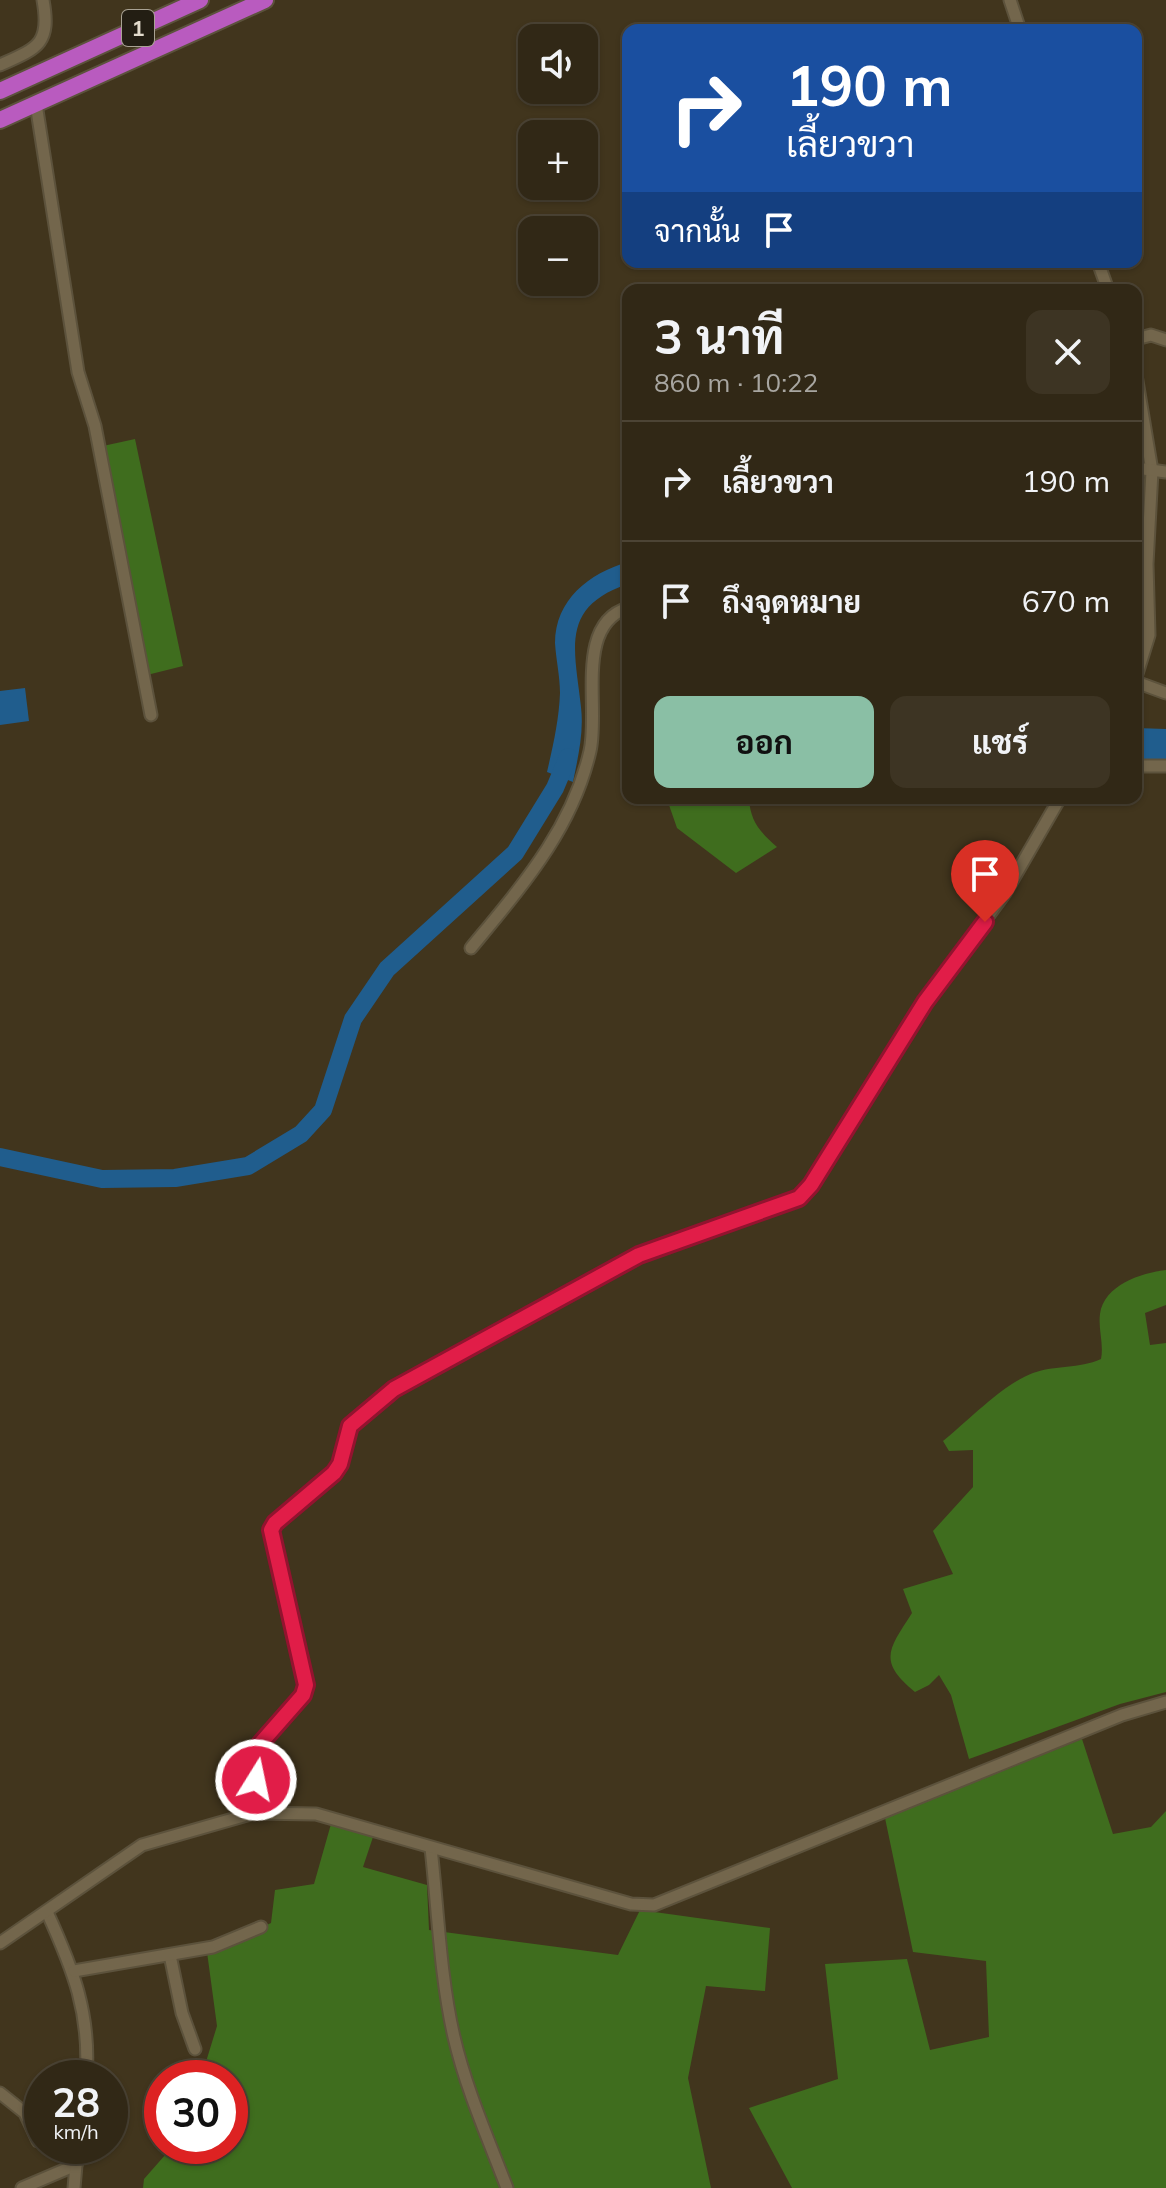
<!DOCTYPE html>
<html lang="th">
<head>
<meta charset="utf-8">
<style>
	:root { --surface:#312816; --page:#3d3423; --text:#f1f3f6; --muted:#a8a6a1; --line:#4c4435; --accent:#8abfa5 }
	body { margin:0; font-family:Mulish,Sarabun,sans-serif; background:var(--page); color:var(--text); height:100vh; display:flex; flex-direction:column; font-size:30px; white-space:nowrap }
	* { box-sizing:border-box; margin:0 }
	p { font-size:26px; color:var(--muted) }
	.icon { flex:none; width:44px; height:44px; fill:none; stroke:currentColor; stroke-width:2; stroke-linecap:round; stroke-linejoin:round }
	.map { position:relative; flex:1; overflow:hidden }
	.drawer { position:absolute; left:622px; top:284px; width:520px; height:520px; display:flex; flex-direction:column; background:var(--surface); border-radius:16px; box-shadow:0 2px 6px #0004,0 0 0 2px var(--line) }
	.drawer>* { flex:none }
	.guide { position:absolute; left:622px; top:24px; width:520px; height:244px; border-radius:16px; box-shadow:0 2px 6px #0004,0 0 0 2px var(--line); background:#1a4fa0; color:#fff; overflow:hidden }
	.buttons { position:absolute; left:518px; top:24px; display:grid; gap:16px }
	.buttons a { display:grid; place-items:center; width:80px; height:80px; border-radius:16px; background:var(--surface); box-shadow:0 2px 6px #0004,0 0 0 2px var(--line); font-size:40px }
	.speed { position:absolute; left:24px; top:2060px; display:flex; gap:16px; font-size:40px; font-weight:700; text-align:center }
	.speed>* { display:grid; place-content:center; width:104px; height:104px; border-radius:50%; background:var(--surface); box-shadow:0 2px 6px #0004,0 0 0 2px var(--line); line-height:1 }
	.speed small { font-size:20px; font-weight:400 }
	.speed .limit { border:12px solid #d22; background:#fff; color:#111 }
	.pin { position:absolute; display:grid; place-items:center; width:68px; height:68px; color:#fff; margin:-82px -34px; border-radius:50% 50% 50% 0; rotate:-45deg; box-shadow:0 0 8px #0007 }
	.pin .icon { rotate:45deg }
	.me { position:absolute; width:88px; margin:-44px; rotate:10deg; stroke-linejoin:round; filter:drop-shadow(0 0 6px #0008) }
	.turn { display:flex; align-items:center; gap:28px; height:168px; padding:0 32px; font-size:36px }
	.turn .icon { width:104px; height:104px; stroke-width:2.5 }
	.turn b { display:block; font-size:56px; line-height:68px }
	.then { display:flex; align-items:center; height:76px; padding:0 32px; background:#0003; gap:16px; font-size:30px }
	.round { display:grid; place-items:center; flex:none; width:84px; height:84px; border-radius:16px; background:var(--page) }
	.overview { display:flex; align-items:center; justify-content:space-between; height:136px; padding:0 32px }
	h1 { font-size:48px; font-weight:700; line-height:60px }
	.action { display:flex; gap:16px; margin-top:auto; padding:16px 32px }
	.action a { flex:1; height:92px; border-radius:16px; background:var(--accent); color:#111; font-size:32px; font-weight:700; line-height:92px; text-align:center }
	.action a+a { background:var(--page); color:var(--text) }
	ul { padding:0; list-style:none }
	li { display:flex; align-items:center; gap:24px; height:120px; padding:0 32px; border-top:2px solid var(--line) }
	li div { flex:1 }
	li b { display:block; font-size:30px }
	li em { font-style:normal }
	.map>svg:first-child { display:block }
</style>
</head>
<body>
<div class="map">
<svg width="1166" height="2188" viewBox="0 0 1166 2188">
	<rect width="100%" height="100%" fill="#41351d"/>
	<g fill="#3f6d1e">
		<polygon points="135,439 183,666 147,675 103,446"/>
		<path d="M662,798H749C750,821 760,832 777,847L736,873L677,828L669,805Z"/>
		<path d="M1166,1270V1305L1145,1313L1150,1345L1166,1343V1692L1120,1704L969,1759L951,1695L939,1675L929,1685L915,1692C877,1661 889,1649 912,1613L903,1589L953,1574L933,1531L973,1487V1450L949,1451L943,1441C968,1421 1003,1384 1033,1373C1055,1365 1079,1369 1101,1359C1104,1344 1098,1329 1100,1314C1104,1285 1141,1273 1166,1270Z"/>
		<polygon points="1082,1739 1113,1834 1151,1827 1166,1811 1166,2188 792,2188 749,2108 838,2079 825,1964 907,1959 930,2050 989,2037 986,1961 913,1952 885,1818"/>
		<polygon points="331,1824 373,1837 363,1867 427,1885 429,1930 618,1955 640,1910 770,1928 765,1991 706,1986 688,2078 711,2188 143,2188 144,2179 173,2146 230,2146 230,2078 201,2078 217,2026 207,1952 271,1923 275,1890 314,1884"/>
	</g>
	<g fill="#205d8d">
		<path d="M628,562V584C559,607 575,650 581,707C584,733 578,757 573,782L547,772C553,746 559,720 560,693C560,676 556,660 555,643C555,600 589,573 628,562Z"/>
		<polygon points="25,688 29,721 0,725 0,691"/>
		<polygon points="1136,728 1166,729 1166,761 1136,761"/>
	</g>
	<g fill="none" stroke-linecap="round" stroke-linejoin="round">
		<polyline stroke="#205d8d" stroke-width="18" points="0,1157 102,1179 175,1178 248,1166 301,1134 323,1110 353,1019 387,969 515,853 555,788 568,757"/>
		<defs>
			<g id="minor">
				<polyline points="1010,0 1020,30"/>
				<path d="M0,65C38,48 51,44 43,0"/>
				<polyline points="36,104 78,372 95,426 151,715"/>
				<polyline points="1098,262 1108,290"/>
				<polyline points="1136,339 1151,335 1166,340"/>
				<polyline points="1136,375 1152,471 1147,564 1149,635 1136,677"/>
				<polyline points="1136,468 1166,472"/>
				<polyline points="1136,682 1166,693"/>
				<polyline points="1136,766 1166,766"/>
				<path d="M471,948C521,887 572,830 590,751C600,709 574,624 628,608"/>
				<polyline points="254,1813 260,1744 303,1695 306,1685 271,1530 275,1523 334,1473 340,1464 350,1426 394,1389 639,1255 799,1198 811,1185 925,1002 1005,893 1060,798"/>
				<path d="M431,1848C438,1910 440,1976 454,2037C466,2089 488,2138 507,2188"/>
				<path d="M47,1912C73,1969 91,2014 86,2078"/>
				<polyline points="0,1943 142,1845 254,1813 316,1814 631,1904 654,1905 1122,1715 1166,1702"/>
				<polyline points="170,1955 182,2013 195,2049"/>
				<polyline points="74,1971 213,1947 261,1927"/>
				<polyline points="0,2093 25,2113 38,2141"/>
				<polyline points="22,2188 76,2165 81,2146"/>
				<polyline points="74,2188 76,2165"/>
			</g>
			<g id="highway">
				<polyline points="0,91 200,0"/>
				<polyline points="0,120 265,0"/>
			</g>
		</defs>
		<use href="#minor" stroke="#5c523c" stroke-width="15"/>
		<use href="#highway" stroke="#5c523c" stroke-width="20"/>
		<use href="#minor" stroke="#73664c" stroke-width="11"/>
		<use href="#highway" stroke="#b95bbf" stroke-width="16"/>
	</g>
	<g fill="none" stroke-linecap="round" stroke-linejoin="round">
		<defs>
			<polyline id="route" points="256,1780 260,1744 303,1695 306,1685 271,1530 275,1523 334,1473 340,1464 350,1426 394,1389 639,1255 799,1198 811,1185 925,1002 985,922"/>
		</defs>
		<use href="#route" stroke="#92132f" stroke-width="20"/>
		<use href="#route" stroke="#e11d48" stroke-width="14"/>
	</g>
	<g text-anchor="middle" stroke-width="8" stroke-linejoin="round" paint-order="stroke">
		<rect fill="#231e13" stroke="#a9a294" stroke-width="2" x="122" y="10" width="32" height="36" rx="6"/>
		<g font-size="22" font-weight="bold" fill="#e2dbcc">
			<text x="138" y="36">1</text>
		</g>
	</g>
</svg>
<div class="buttons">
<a><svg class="icon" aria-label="sound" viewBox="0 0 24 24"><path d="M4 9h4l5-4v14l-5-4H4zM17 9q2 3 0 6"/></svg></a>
<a>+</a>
<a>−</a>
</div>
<div class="speed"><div>28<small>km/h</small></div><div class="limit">30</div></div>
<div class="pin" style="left:985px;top:922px;background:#d93025"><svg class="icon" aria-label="arrive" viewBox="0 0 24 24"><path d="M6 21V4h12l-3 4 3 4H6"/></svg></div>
<svg class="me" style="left:256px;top:1780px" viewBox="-20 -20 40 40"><circle r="17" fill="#e11d48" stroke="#fff" stroke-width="3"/><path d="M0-11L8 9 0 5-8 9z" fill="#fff"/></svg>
<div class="guide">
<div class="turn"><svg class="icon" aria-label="right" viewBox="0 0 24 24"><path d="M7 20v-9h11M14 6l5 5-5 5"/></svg><div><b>190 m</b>เลี้ยวขวา</div></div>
<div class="then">จากนั้น<svg class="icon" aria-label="arrive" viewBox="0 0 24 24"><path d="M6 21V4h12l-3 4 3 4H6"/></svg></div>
</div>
<section class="drawer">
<div class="overview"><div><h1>3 นาที</h1><p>860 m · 10:22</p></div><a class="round"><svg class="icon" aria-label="close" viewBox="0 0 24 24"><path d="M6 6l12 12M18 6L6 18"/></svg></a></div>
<ul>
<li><svg class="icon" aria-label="right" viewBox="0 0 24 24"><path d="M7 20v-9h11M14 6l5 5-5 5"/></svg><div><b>เลี้ยวขวา</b></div><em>190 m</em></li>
<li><svg class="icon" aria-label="arrive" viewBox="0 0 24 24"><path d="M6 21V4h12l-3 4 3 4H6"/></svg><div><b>ถึงจุดหมาย</b></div><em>670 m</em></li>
</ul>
<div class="action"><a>ออก</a><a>แชร์</a></div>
</section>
</div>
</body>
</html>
